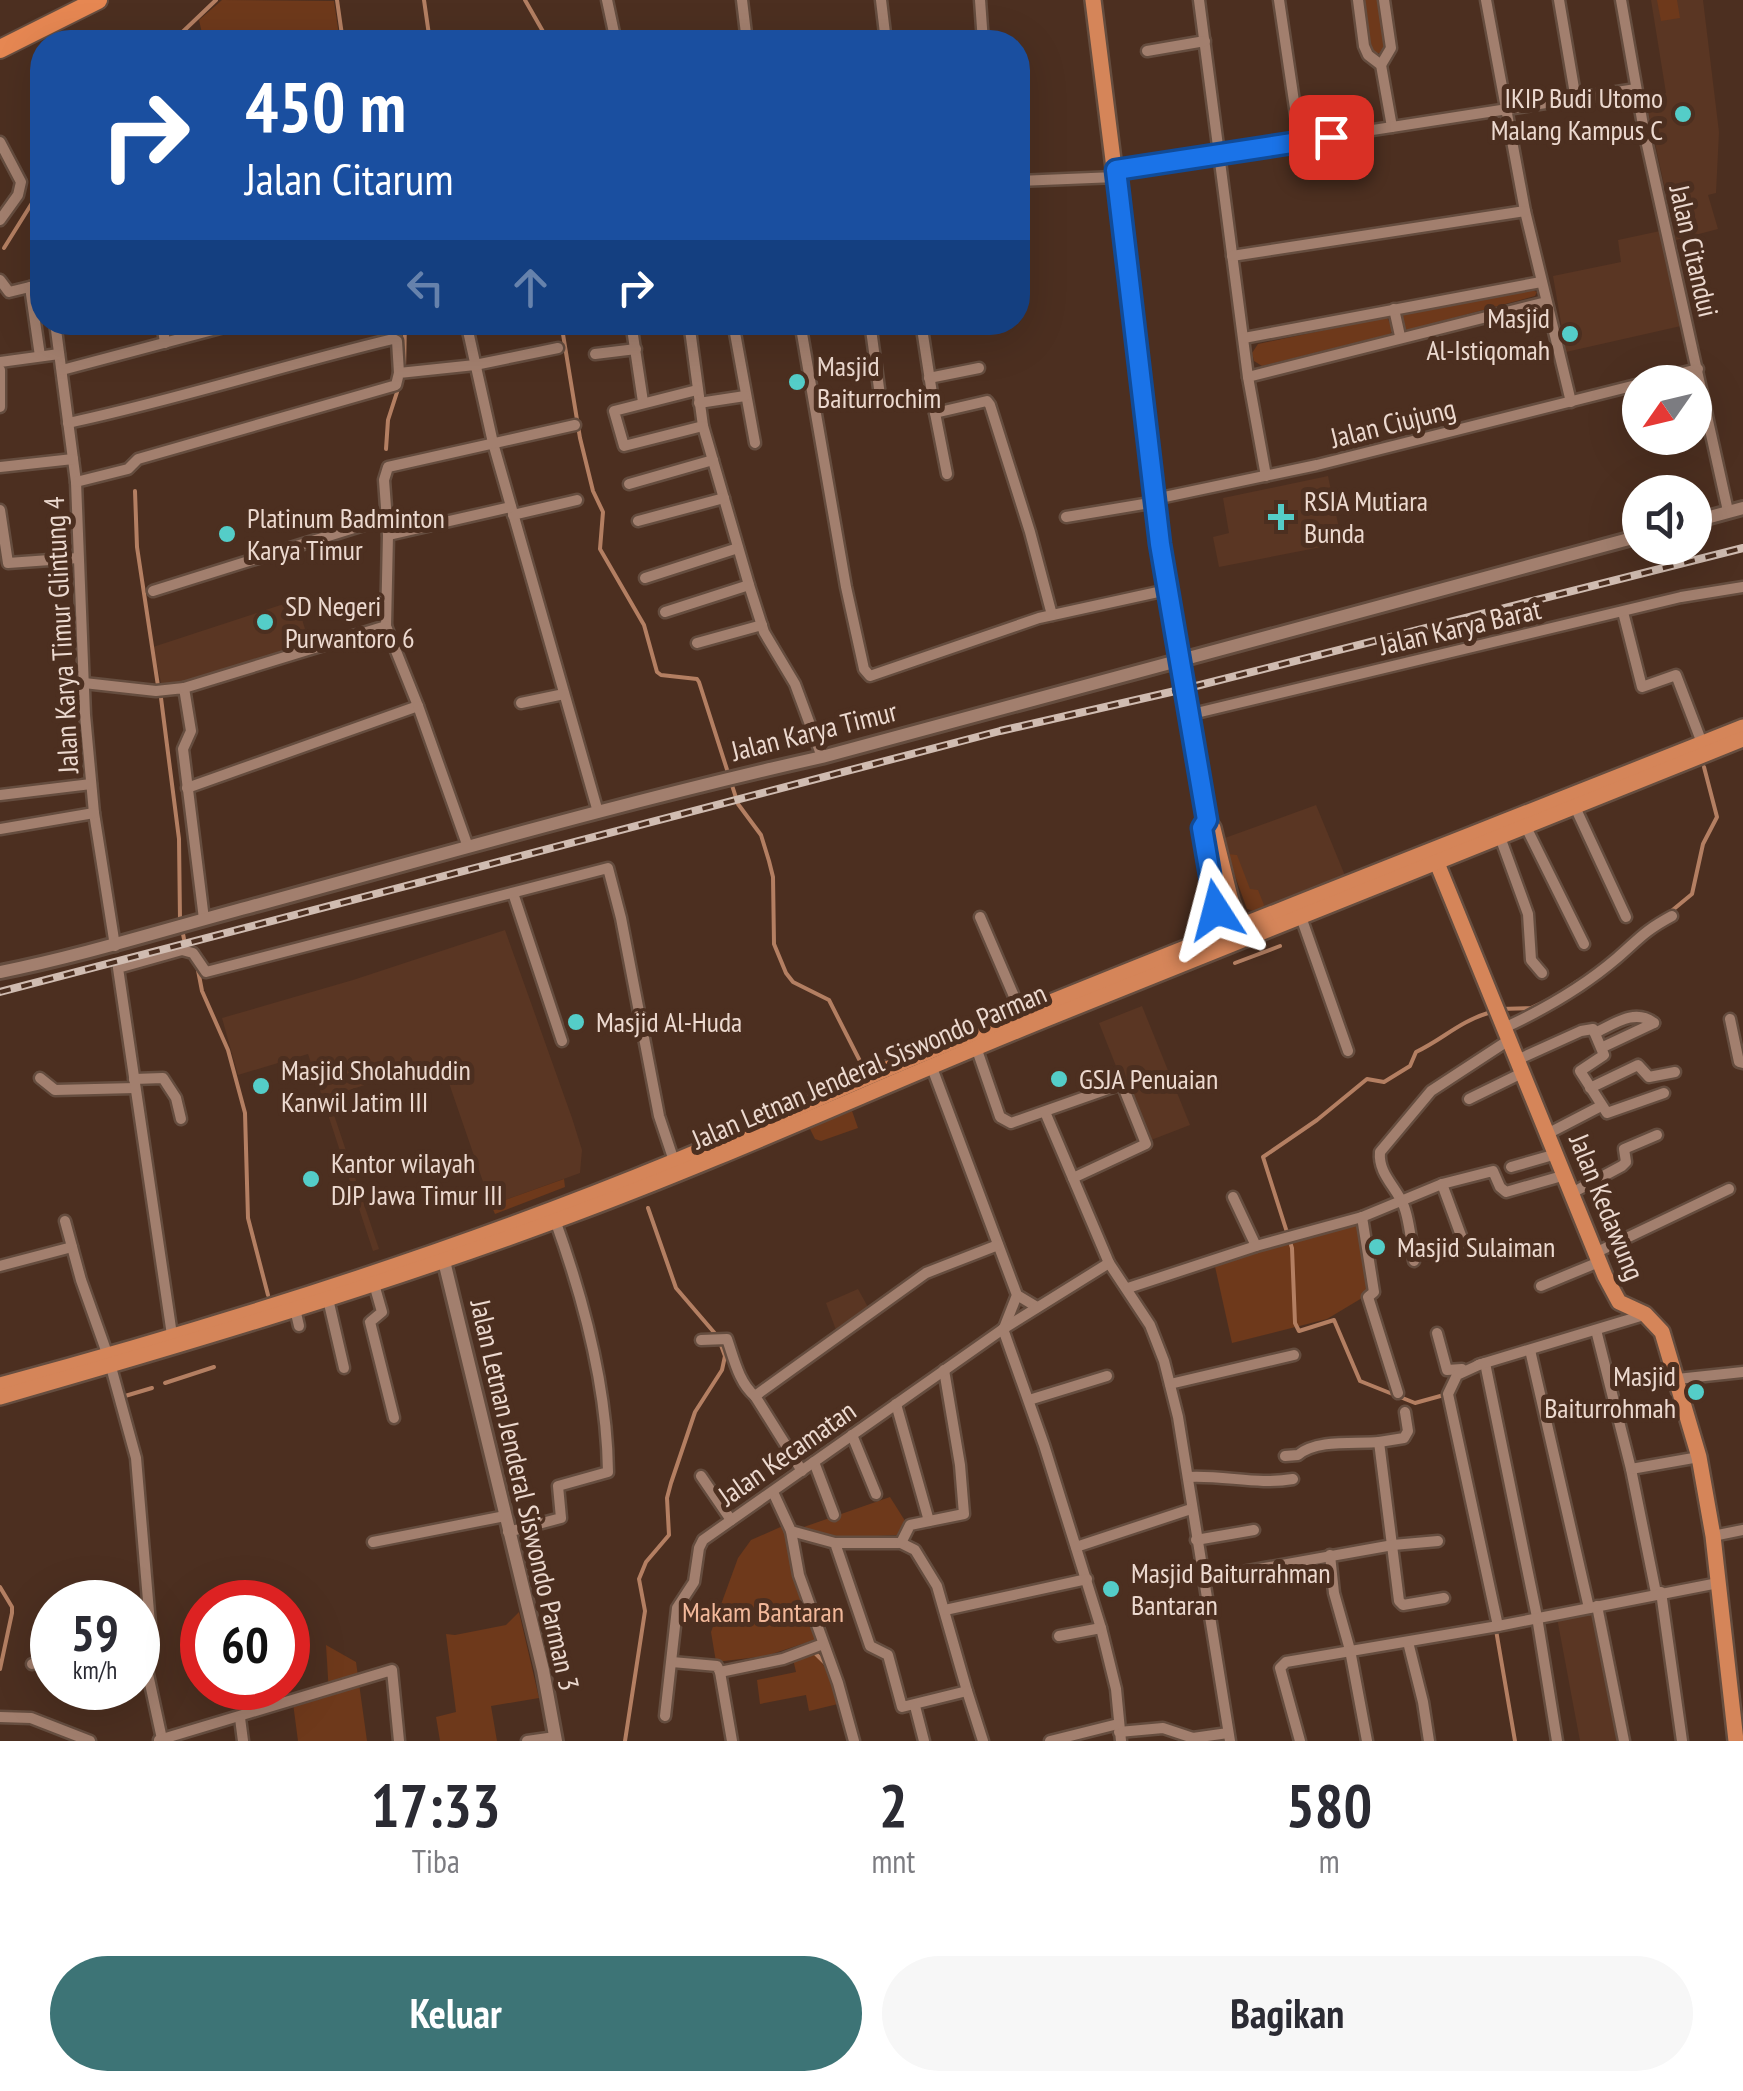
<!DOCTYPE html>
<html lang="id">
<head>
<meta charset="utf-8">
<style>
	:root { --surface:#fff; --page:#f7f7f7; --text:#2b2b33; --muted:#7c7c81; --accent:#3d7476 }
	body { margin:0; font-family:"PT Sans Narrow",sans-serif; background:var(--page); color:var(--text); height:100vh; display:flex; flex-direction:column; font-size:38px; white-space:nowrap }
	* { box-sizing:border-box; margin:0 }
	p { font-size:32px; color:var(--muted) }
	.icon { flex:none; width:55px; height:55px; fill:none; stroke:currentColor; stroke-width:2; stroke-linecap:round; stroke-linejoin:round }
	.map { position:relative; height:1741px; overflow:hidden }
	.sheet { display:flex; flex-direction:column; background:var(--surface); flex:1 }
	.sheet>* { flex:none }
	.banner { position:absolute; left:30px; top:30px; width:1000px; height:305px; border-radius:40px; box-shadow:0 10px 40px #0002; background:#1a4fa0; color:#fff; overflow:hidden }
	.needle { width:65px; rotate:236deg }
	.tools { position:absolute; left:1622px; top:365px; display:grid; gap:20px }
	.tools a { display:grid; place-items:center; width:90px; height:90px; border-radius:50%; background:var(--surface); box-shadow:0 10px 40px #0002; font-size:50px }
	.speed { position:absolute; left:30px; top:1580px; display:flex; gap:20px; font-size:50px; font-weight:700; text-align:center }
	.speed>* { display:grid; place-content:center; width:130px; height:130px; border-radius:50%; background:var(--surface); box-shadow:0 10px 40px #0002; line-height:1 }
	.speed small { font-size:25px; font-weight:400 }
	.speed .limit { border:15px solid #d22; background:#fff; color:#111 }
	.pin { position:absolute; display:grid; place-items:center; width:85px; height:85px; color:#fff; margin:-42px; border-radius:20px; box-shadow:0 5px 15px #0006 }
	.me { position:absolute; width:110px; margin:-55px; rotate:351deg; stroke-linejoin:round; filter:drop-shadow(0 0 8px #0008) }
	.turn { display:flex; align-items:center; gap:35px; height:210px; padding:0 50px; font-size:45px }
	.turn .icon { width:130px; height:130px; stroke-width:2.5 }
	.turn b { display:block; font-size:70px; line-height:85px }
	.lanes { display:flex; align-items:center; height:95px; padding:0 50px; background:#0003; justify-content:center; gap:50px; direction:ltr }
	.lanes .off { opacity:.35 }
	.eta { display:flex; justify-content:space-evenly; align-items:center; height:170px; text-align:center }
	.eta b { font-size:60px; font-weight:700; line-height:70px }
	.cta { display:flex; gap:20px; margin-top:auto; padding:20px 50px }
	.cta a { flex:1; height:115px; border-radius:60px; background:var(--accent); color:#fff; font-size:40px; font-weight:700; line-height:115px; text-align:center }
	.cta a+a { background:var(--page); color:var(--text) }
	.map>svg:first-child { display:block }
</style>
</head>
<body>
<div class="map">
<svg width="1743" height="1741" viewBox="0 0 1743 1741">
	<rect width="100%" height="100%" fill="#4c2f20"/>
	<g fill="#5a3623">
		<polygon points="1651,0 1703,0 1719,132 1716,193 1708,195 1718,229 1676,240 1645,97 1666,93"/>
		<polygon points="1660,231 1681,326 1566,352 1553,276 1621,262 1618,240"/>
		<polygon points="1328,476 1342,543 1219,567 1213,537 1229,533 1223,498"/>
		<polygon points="296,600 310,645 181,684 162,687 153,647"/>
		<polygon points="1316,805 1346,878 1261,913 1251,913 1222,839"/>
		<polygon points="505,930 572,1118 582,1150 580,1173 491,1205 441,1060 328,1097 379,1249 373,1251 308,1054 238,1075 222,1018 353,980"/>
		<polygon points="1142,1006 1190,1125 1146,1142 1099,1023"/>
		<polygon points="858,1289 869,1309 836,1330 826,1303"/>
		<polygon points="1594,1612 1620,1741 1580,1741 1557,1618"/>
	</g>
	<g fill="#6e391b">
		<polygon points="222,0 334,1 340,42 204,42 199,20"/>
		<polygon points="1362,0 1381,0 1387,49 1382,53 1373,53 1369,46"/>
		<polygon points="1657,0 1677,0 1680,18 1661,21"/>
		<polygon points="1532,290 1537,292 1535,296 1408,330 1403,328 1400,317 1404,313"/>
		<polygon points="1387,317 1393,330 1390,334 1262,366 1254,361 1252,353 1258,344"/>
		<polygon points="1227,854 1237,855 1250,889 1258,890 1264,905 1261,913 1247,909"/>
		<polygon points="852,1111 858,1128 821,1141 815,1139 810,1129 813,1126"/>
		<polygon points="564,1179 565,1187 495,1214 491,1205"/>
		<polygon points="1360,1222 1372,1292 1327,1319 1232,1343 1214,1262"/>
		<polygon points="890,1497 907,1524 897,1535 836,1538 798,1529"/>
		<polygon points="785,1525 817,1639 766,1656 716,1662 711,1632 738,1558 751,1540"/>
		<polygon points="519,1612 539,1698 491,1706 497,1741 440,1741 436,1717 456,1712 446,1634 455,1635 506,1625"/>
		<polygon points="326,1645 356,1662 367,1741 298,1741 293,1703 329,1694"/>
		<polygon points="814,1653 827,1670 838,1704 809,1711 806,1695 760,1704 757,1680 796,1672 793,1659"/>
	</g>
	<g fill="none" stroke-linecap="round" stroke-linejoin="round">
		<g stroke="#b47f62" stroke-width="4">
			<polyline points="337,0 343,42"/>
			<polyline points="424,0 430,42"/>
			<polyline points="525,0 549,42"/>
			<polyline points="172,42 216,0"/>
			<polyline points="4,248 42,187"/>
			<polyline points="561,322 580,438 593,491 603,512 600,549 644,625 657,672 661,675 697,679 699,682 738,804 761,835 769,861 773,877 774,944 786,973 793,982 829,1000 864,1069"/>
			<polyline points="404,370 405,322"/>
			<polyline points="386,449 388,420 399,386"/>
			<polyline points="135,491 137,547 158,686"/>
			<polyline points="161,698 179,839 180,920"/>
			<polyline points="1669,913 1692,894 1703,844 1717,817 1704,767"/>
			<polyline points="183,934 184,939"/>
			<polyline points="1235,963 1280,946"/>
			<polyline points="197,965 202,991 228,1050 245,1113 248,1218 268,1295"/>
			<polyline points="1557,995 1578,981"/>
			<polyline points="1500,1009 1531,1008 1548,1000"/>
			<polyline points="165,1383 214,1367"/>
			<polyline points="125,1396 152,1388"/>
			<path d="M1446,1398L1444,1395L1415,1403L1360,1381L1334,1320L1299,1331L1295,1323L1292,1248L1263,1157L1317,1120L1367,1079L1384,1082L1410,1066L1416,1052C1445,1038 1458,1022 1491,1012"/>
			<polyline points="0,1587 12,1607 12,1613 0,1669"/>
			<polyline points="1496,1630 1515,1741"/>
			<polyline points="813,1651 827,1665"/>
			<polyline points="625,1741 645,1611 639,1579 646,1562 669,1535 667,1498 671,1483 695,1412 722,1370 725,1356 718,1337 676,1288 648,1208"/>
		</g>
		<defs>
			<g id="minor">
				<polyline points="607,0 616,42"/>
				<polyline points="742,0 747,42"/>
				<polyline points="881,0 886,42"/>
				<polyline points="980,0 983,42"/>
				<polyline points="1199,0 1248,377 1266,476"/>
				<polyline points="1279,0 1300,142"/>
				<polyline points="1358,0 1364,46 1368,55 1381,65 1392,127"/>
				<polyline points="1486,0 1525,211 1571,402"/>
				<polyline points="1559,0 1576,100"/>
				<polyline points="1621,0 1644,131 1728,511"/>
				<polyline points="1147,51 1205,41"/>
				<polyline points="1381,65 1391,48 1384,0"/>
				<polyline points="0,142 21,182 18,195 0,220"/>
				<polyline points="1116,170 1636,89"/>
				<polyline points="1018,181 1116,177"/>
				<polyline points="1232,256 1525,211"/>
				<polyline points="0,280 9,292 42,284"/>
				<polyline points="30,287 40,356"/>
				<polyline points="1394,309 1400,336"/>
				<polyline points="55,322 76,482 85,715 94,813 115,946"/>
				<polyline points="162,322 165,343"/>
				<polyline points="466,322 493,443 598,812"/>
				<polyline points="631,322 643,402"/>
				<polyline points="689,322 703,426 749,585 764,632 795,684 822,757"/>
				<polyline points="733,322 755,443"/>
				<polyline points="800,322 846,587 864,669 870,676 1039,618 1167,590"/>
				<polyline points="870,322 881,403"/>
				<polyline points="921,322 935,413 987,401 990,405 1030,532 1052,615"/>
				<polyline points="1244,338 1541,282"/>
				<polyline points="595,354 636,349"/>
				<polyline points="0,362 59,354"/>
				<polyline points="0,370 0,407"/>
				<polyline points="62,370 243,322"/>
				<polyline points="1248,377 1546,302"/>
				<polyline points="929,378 979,368"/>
				<polyline points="1645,382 1698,369"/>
				<polyline points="697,390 614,411 624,446 703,426"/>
				<polyline points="699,403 745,396"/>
				<polyline points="935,413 947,474"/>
				<path d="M68,423C177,400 284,365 393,339L397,341L399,373"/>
				<polyline points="0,467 73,459"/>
				<polyline points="76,482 128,469 138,459 393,386 396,385 399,373 475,365 558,348"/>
				<polyline points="629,484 713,460"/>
				<polyline points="1155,499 1317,465 1640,384"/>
				<polyline points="0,510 8,563 78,558"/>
				<polyline points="513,515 577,500"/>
				<polyline points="1066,517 1156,502"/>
				<polyline points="638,521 724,498"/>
				<polyline points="388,535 511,507"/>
				<polyline points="645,578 738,548"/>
				<polyline points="153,591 386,518"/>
				<polyline points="665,612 749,585"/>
				<polyline points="1623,612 1642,687 1676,675 1702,743"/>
				<polyline points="386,626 388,535 384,480 388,467 575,425"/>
				<polyline points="697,643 762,625"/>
				<polyline points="84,683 156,691 184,688 191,731 183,749 204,919"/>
				<polyline points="184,688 386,626 418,706 187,788"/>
				<polyline points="521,703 564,694"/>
				<polyline points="418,706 468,847"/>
				<polyline points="1188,715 1681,597 1743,587"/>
				<polyline points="0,795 91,784"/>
				<polyline points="1575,807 1626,917"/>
				<polyline points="1526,827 1584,944"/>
				<polyline points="0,829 94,813"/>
				<polyline points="1500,837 1528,914 1531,960 1542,973"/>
				<polyline points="513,893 562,1041"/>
				<polyline points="980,917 1022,1015"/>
				<polyline points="1301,917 1348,1051"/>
				<polyline points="1730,1019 1739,1062 1743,1063"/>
				<path d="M1504,1028C1545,1009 1582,988 1617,958C1639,939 1644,931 1672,916"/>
				<path d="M1595,1033C1614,1024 1635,1008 1654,1023"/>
				<polyline points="976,1047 1000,1117 1011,1123 1122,1084 1146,1144 1073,1178"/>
				<polyline points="1603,1047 1654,1023"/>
				<polyline points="1517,1060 1581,1031 1593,1029 1604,1055 1580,1071 1607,1113 1664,1093"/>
				<polyline points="931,1065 1017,1295 1037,1307"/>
				<polyline points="40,1078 55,1090 135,1088"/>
				<polyline points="134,1079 163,1078 176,1098 181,1119"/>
				<polyline points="1590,1088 1638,1065 1649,1077 1675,1072"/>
				<polyline points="1469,1099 1522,1073"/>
				<polyline points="1045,1112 1109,1263 1150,1325 1164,1361 1178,1417 1230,1741"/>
				<polyline points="1549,1133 1601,1106"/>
				<polyline points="1511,1167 1553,1155"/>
				<polyline points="1442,1184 1463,1241"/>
				<polyline points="1570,1194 1622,1166 1626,1162 1624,1149 1657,1135"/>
				<polyline points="1233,1197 1256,1246"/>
				<polyline points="1362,1217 1374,1292 1368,1297 1398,1393"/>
				<polyline points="65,1221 81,1280 108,1356"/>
				<polyline points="1595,1253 1729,1189"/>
				<path d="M1414,1261C1411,1243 1410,1220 1403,1204C1395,1186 1378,1173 1380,1152L1431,1091L1509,1040"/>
				<polyline points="0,1266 72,1247"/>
				<polyline points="374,1284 382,1312 370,1322 394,1418"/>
				<polyline points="1541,1286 1599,1262"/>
				<polyline points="1128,1288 1256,1246 1362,1217 1442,1184 1493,1171 1500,1187 1506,1192 1562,1176"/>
				<polyline points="328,1299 344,1368"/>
				<polyline points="295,1309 299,1326"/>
				<polyline points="1004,1328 1017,1295"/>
				<polyline points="1003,1329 1044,1445 1101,1628 1116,1689 1121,1741"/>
				<polyline points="1596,1330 1631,1469 1656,1593"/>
				<polyline points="1437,1333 1447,1370 1462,1369"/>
				<polyline points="172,1335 118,968 182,950 193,953 206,972 608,868 621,918 659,1116 674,1161"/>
				<path d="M701,1340L727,1339C734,1359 739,1383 755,1396"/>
				<polyline points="1530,1350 1589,1608"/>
				<polyline points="1485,1363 1537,1617 1557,1741"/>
				<polyline points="1481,1364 1457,1375 1448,1394 1498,1626"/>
				<polyline points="1478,1365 1644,1315"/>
				<polyline points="111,1367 136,1458 150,1624 143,1651 162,1739"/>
				<polyline points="1677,1379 1743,1372"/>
				<polyline points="1170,1384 1294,1355"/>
				<polyline points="1029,1400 1107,1376"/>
				<polyline points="896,1404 929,1521"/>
				<polyline points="1405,1412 1408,1431 1404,1438 1379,1442 1399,1601 1403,1605 1444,1598"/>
				<polyline points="852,1435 876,1494"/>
				<path d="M1285,1456L1298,1455C1317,1439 1354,1444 1379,1442"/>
				<polyline points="814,1462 834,1515"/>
				<polyline points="1631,1469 1699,1457"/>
				<polyline points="802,1471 755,1396 926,1273 998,1245"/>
				<polyline points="701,1476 731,1520"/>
				<path d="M1188,1477C1224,1475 1258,1485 1293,1479"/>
				<polyline points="773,1492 791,1531 835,1543 901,1543 915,1550 937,1586 967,1691 902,1707 888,1655 870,1646 835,1543"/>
				<polyline points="791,1531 799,1575 838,1683 854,1741"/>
				<path d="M508,1532L561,1518L558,1486L608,1472C607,1387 584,1300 555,1220"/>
				<polyline points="1713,1536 1743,1530"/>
				<polyline points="1196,1540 1254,1530"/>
				<polyline points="373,1542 505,1516"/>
				<polyline points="901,1543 910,1525 964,1514 960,1465 944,1370"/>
				<polyline points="1076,1547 1191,1509"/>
				<polyline points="1330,1555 1334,1593 1350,1650 1367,1741"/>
				<polyline points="1203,1579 1393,1545 1438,1541"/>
				<polyline points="1661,1592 1682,1741"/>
				<polyline points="1597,1606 1624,1741"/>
				<polyline points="945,1610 1087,1579"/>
				<polyline points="1059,1636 1101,1628"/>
				<polyline points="1408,1642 1423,1702 1429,1741"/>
				<polyline points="672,1662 717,1666 720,1672 783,1659 823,1644"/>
				<polyline points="32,1664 52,1659"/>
				<polyline points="720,1672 732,1741"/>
				<polyline points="967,1691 983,1741"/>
				<polyline points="915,1706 924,1741"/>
				<polyline points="665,1716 677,1608 694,1582 699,1548 703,1540 1003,1329 1109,1263"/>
				<polyline points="0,1717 31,1718 90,1741"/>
				<polyline points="240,1718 243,1741"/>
				<polyline points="1119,1732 1163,1728 1193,1738 1228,1733"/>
				<polyline points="159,1740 392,1670 399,1741"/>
				<polyline points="527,1741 555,1737"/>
				<polyline points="1050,1741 1118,1724"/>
				<polyline points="1300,1741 1280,1668 1286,1662 1498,1626 1718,1583"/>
			</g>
			<g id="tertiary">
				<polyline points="1695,521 1743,508"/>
				<path d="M0,972C85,955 166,929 249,907C440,855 630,800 822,757L1640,536"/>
				<polyline points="444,1261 543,1670 556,1741"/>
			</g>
			<g id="primary">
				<polyline points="1093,0 1161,544 1207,820 1213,828 1231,901 1245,936"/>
				<polyline points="1207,820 1202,828 1216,913 1227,942"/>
				<polyline points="1437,863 1605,1276 1619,1302 1645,1314 1662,1332 1699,1457 1713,1536 1736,1741"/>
				<path d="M0,1385C226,1324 459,1250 675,1161C750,1130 824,1095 899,1064C1179,948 1462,839 1743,727"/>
				<path d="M0,1397C192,1342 383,1285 571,1215C735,1154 894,1080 1056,1015C1285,922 1514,832 1743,739"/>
			</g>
			<polyline id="trunk" points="0,49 98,0"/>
		</defs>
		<use href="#minor" stroke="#654d3f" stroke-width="15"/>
		<use href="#tertiary" stroke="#654d3f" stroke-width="18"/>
		<use href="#primary" stroke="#654d3f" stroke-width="20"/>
		<use href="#trunk" stroke="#654d3f" stroke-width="22"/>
		<use href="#minor" stroke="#a27f6e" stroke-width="10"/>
		<use href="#tertiary" stroke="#a27f6e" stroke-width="12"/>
		<use href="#primary" stroke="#d58559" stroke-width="15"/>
		<use href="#trunk" stroke="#e68752" stroke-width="18"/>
		<defs>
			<polyline id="rail" points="0,992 1000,731 1184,689 1743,548"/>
		</defs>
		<use href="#rail" stroke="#d0bcb1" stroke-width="8"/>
		<use href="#rail" stroke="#4c2f20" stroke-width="4" stroke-dasharray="11" stroke-linecap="butt"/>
	</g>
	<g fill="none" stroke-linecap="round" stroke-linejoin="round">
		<defs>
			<polyline id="route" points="1216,910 1202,828 1207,820 1160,544 1116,170 1331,137"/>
		</defs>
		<use href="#route" stroke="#114b97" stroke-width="25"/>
		<use href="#route" stroke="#1a73e8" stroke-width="18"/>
	</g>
	<g fill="#54cdc8" stroke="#4c2f20" stroke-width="4">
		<circle cx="1683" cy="114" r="10"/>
		<circle cx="1570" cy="334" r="10"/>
		<circle cx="797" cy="382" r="10"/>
		<path d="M1276 502h10v10h10v10h-10v10h-10v-10h-10v-10h10z"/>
		<circle cx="227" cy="534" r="10"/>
		<circle cx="265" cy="622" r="10"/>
		<circle cx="576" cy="1022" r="10"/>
		<circle cx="1059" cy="1079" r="10"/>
		<circle cx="261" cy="1086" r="10"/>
		<circle cx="311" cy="1179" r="10"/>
		<circle cx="1377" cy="1247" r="10"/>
		<circle cx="1696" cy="1392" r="10"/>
		<circle cx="1111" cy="1589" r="10"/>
	</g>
	<g text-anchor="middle" stroke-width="10" stroke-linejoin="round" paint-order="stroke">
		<g font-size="28" fill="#ecd9cf" stroke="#4c2f20" text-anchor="start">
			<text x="1663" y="108" text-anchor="end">IKIP Budi Utomo<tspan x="1663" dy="32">Malang Kampus C</tspan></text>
			<text x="1550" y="328" text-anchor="end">Masjid<tspan x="1550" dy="32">Al-Istiqomah</tspan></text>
			<text x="817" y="376">Masjid<tspan x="817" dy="32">Baiturrochim</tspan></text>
			<text x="1304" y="511">RSIA Mutiara<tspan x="1304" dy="32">Bunda</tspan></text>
			<text x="247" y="528">Platinum Badminton<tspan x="247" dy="32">Karya Timur</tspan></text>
			<text x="285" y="616">SD Negeri<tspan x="285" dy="32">Purwantoro 6</tspan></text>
			<text x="596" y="1032">Masjid Al-Huda</text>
			<text x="281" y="1080">Masjid Sholahuddin<tspan x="281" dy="32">Kanwil Jatim III</tspan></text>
			<text x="1079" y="1089">GSJA Penuaian</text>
			<text x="331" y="1173">Kantor wilayah<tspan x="331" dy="32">DJP Jawa Timur III</tspan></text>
			<text x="1397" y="1257">Masjid Sulaiman</text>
			<text x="1676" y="1386" text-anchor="end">Masjid<tspan x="1676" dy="32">Baiturrohmah</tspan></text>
			<text x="1131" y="1583">Masjid Baiturrahman<tspan x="1131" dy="32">Bantaran</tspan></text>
		</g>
		<g font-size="28" fill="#ecd9cf" stroke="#4c2f20">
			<text transform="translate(1694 251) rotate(77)" y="10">Jalan Citandui</text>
			<text transform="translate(1393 423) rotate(-14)" y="10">Jalan Ciujung</text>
			<text transform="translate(1460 627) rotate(-13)" y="10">Jalan Karya Barat</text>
			<text transform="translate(61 635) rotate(-93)" y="10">Jalan Karya Timur Glintung 4</text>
			<text transform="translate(814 731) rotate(-14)" y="10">Jalan Karya Timur</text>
			<text transform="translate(869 1066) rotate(-23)" y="10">Jalan Letnan Jenderal Siswondo Parman</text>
			<text transform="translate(1607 1207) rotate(68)" y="10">Jalan Kedawung</text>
			<text transform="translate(787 1453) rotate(-35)" y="10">Jalan Kecamatan</text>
			<text transform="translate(525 1495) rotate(77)" y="10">Jalan Letnan Jenderal Siswondo Parman 3</text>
		</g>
		<g font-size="28" fill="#f2b89a" stroke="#4c2f20">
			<text x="763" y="1622">Makam Bantaran</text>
		</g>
	</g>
</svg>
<div class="tools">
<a><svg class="needle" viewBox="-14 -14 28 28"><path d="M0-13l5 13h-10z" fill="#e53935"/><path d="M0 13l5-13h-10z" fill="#7c7c81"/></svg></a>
<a><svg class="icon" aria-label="sound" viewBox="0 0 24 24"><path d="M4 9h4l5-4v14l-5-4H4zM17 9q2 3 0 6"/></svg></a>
</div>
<div class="speed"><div>59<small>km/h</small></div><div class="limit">60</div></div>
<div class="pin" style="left:1331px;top:137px;background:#d93025"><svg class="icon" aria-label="arrive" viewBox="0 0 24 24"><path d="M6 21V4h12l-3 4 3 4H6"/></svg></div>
<svg class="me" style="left:1216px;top:910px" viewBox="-20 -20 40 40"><path d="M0-17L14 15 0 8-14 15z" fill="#1a73e8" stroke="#fff" stroke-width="4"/></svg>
<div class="banner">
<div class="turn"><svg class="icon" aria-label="right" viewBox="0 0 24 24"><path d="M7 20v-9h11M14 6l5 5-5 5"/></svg><div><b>450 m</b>Jalan Citarum</div></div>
<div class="lanes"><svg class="icon off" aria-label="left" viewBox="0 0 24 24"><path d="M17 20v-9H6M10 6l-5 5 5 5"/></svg><svg class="icon off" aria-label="ahead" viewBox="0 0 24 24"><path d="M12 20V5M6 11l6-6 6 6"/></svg><svg class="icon" aria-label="right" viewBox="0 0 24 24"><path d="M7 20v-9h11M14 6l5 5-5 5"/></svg></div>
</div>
</div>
<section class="sheet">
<div class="eta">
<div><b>17:33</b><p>Tiba</p></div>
<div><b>2</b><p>mnt</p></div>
<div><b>580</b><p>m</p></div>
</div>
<div class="cta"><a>Keluar</a><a>Bagikan</a></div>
</section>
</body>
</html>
